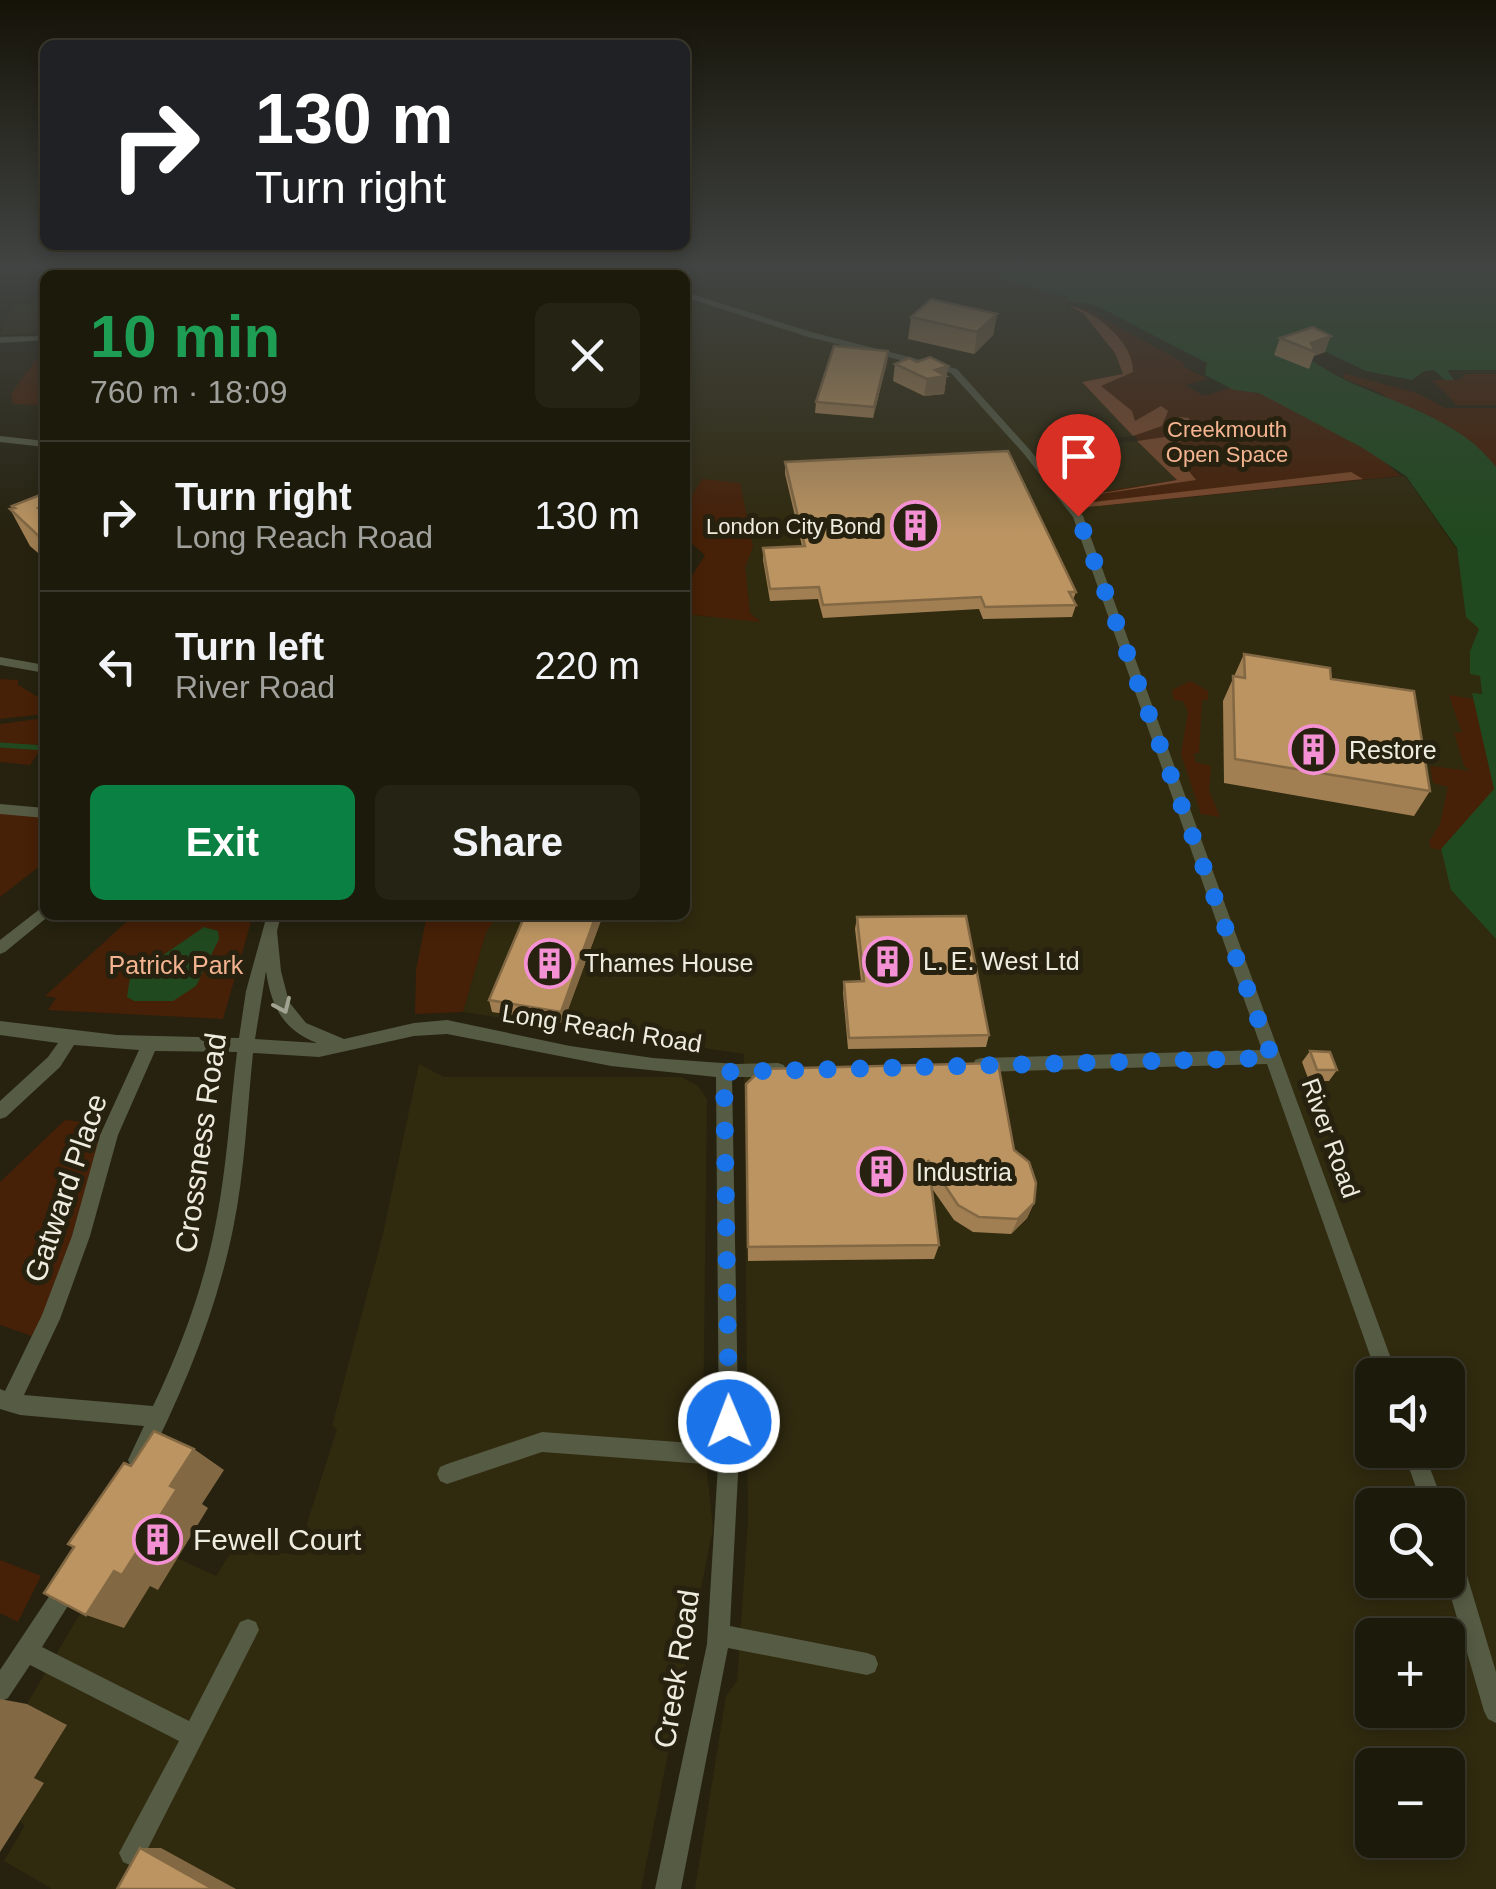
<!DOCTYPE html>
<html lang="en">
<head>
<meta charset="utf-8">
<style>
	:root { --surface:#1c1a0b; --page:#252314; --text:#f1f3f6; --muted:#a0a19d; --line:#3a382c; --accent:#0b8043 }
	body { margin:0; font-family:Arial,sans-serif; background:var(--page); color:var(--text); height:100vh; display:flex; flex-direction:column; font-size:38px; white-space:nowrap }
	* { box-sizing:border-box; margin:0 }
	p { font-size:32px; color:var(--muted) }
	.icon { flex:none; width:55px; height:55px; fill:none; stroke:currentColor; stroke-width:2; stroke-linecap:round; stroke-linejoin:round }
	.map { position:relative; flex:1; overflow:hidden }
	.side { position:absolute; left:40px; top:270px; width:650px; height:650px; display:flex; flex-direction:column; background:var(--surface); border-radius:15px; box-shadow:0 5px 15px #0003,0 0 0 2px var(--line) }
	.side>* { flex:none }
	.guide { position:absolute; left:40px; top:40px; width:650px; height:210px; border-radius:15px; box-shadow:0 5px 15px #0003,0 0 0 2px var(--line); background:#202124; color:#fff; overflow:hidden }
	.buttons { position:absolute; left:1355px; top:1358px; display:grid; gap:20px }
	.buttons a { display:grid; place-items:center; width:110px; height:110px; border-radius:15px; background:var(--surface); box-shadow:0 5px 15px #0003,0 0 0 2px var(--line); font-size:50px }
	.pin { position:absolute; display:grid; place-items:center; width:85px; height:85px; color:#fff; margin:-102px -42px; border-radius:50% 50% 50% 0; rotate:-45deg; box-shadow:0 0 10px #0007 }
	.pin .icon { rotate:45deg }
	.me { position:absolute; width:110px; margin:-55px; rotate:359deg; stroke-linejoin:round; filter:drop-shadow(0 0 8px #0008) }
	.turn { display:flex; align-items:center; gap:35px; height:210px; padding:0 50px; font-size:45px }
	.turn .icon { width:130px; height:130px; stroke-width:2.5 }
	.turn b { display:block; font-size:70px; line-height:85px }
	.round { display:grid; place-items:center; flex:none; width:105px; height:105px; border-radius:15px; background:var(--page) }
	.head { display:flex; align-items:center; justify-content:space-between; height:170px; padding:0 50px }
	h1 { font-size:60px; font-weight:700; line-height:75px; color:#1e9e55 }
	.action { display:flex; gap:20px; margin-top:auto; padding:20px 50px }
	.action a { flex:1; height:115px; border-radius:15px; background:var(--accent); color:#fff; font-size:40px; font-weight:700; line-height:115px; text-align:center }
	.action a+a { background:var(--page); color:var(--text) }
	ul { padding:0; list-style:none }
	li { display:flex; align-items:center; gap:30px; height:150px; padding:0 50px; border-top:2px solid var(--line) }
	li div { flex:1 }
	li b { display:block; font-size:38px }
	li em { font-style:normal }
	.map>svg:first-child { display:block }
</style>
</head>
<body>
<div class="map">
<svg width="1496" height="1889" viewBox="0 0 1496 1889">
	<rect width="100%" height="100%" fill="#26220f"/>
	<g fill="#302a0f" fill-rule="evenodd">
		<path d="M157,268H958L1068,298L1066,307L1083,312L1115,353L1123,374L1083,382L1133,436L1035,447L1039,452L1137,441L1178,480L1079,495L1088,507L1405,476L1456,548L1480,629L1470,651L1471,674L1480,675L1482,695L1474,693L1494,789L1451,890L1496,939V1889H695L726,1696L737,1681L748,1521L744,1054L463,1012L486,931L499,915H685V628L692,615L760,621L750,613L744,567L753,547L702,479L685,507V275H153ZM1372,1375H1448V1450H1372ZM1372,1505H1448V1580H1372ZM1372,1635H1448V1710H1372ZM1372,1765H1448V1840H1372Z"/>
		<polygon points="45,305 45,332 0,335 12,306"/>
		<polygon points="419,1064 444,1077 681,1077 698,1086 707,1099 703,1435 713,1528 641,1889 52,1889 4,1861 25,1825 20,1822 43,1783 34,1778 67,1725 27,1704 84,1607 124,1627 150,1586 177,1558 216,1576 243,1533 282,1553 297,1555 337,1429 332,1426 382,1238"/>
	</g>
	<g fill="#462007">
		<polygon points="1068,305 1088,310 1184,363 1183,366 1207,379 1185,385 1204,396 1230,388 1271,396 1327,413 1401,476 1088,507 1079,495 1177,480 1082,382 1123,374 1115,353 1083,313"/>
		<polygon points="45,360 45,405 13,404 11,394 35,361"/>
		<polygon points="1343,373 1417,393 1445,408 1496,408 1496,476 1379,392 1344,379"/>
		<polygon points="1466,374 1496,374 1496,405 1457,405 1432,380 1459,380"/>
		<polygon points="702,479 740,483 753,547 745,567 750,613 761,622 693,615 685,628 685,587 705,555 685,538 685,507"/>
		<polygon points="1496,609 1496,939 1451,890 1441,850 1431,848 1429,842 1440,824 1448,787 1433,783 1430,766 1471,771 1464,766 1454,732 1462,733 1449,695 1473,699 1472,693 1482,694 1480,676 1470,674 1470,651 1479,629 1466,617"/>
		<polygon points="0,679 18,680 18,685 45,701 45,714 0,719"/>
		<polygon points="1190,681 1208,691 1208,700 1202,700 1199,753 1194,753 1195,762 1211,766 1209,791 1220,817 1201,814 1181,754 1188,712 1183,701 1174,700 1172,690"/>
		<polygon points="45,718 45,743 30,765 0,762 0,724"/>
		<polygon points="0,813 45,817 45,862 0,897"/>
		<polygon points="134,915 253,915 223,1019 48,1010 56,998 45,996"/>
		<polygon points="427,915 499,915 486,932 463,1012 415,1014 416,970"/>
		<polygon points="65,1120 103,1124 78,1222 35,1337 0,1325 0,1182"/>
		<polygon points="0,1560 41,1576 18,1622 0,1613"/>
	</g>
	<g fill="#7c492b">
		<path d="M1068,305C1096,312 1134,342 1133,372L1101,386L1132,411L1135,421L1161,406L1168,411L1162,426L1133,436L1082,382L1123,374L1115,353L1083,313Z"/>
		<polygon points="1178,417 1189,418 1190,429 1183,440 1166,450 1179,453 1177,456 1196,480 1080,497 1177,480 1137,441 1165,437"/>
		<polygon points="1351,472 1363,479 1088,507 1085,503"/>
	</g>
	<g fill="#21491f">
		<path d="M958,268H1496V370H1447L1454,380H1445L1434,370L1424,371L1412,380L1366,371L1307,343L1296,351C1312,360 1327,371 1343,379C1395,404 1459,418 1496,467V939L1451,890L1441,849L1494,789L1472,693L1482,694L1480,676L1470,674V651L1479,629L1466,617L1457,548L1406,476L1361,447L1259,393L1234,390L1205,375L1207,363L1095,305L1067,301V297Z"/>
		<polygon points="204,927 218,931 219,939 196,986 173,1001 134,1001 127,997 130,978"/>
	</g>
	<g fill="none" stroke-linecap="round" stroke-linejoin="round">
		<polyline stroke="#21491f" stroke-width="5" points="0,745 45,748"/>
		<g fill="#565b44" fill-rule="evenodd">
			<polygon points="685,292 811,332 957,369 1030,450 1083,516 1397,1375 1377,1375 1267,1064 981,1072 975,1070 973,1065 975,1060 981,1058 1262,1050 1073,517 1024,454 951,373 805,336 685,297"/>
			<polygon points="45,336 45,340 0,343 0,337"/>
			<polygon points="0,436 45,441 45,447 0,442"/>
			<polygon points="0,657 45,665 45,673 0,665"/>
			<polygon points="0,804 45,808 45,818 0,814"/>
			<polygon points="45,905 45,915 50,915 5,952 0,954 0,940"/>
			<path d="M267,915H281L277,931L281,971L289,1002L306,1023L344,1039L414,1023L447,1020L570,1046L653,1058L736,1064L778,1063L784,1065L786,1070L784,1075L778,1077H732L739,1456L730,1626L867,1653L875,1656L878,1664L875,1672L867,1675L728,1648L681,1889H655L707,1644L718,1465L542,1452L447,1484L440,1481L437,1474L440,1467L447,1464L542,1432L719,1445L716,1077L611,1066L447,1034L414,1036L319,1057L253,1053C247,1111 245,1171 233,1229C216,1313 183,1391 145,1467L138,1470L131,1467L128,1460L144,1426L20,1415L0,1409V1389L5,1391L42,1315L72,1236L100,1135L139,1050L74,1045L60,1067L6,1117L0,1119V1101L48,1057L58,1043L0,1035V1021L117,1035L239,1038L246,991ZM266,971C271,1006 283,1030 317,1043L255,1039ZM155,1051L237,1052C230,1109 227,1166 216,1222C204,1286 181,1348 153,1406L24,1395L60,1319L90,1236L118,1135Z"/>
			<polygon points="1403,1450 1423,1450 1444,1505 1422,1505"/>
			<polygon points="1448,1538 1456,1541 1459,1549 1496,1672 1496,1723 1488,1719 1484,1711 1446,1580"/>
			<polygon points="70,1574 78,1577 81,1585 42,1647 189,1721 240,1622 248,1619 256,1622 259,1630 141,1862 132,1866 123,1862 119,1853 179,1741 30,1665 8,1698 0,1702 0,1670 62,1577"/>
		</g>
	</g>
	<g fill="#a17f53">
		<polygon points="997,314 993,335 974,354 908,339 911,317"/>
		<polygon points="1280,338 1325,352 1314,356 1309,369 1274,355"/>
		<polygon points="888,351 887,362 873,418 815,413 816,402"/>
		<polygon points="917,362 948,366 944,394 924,396 893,381 895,364"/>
		<polygon points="785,462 1076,592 1073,600 1076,605 1072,617 983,619 979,609 823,618 818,599 770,601 763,560 763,548 802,546 785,474"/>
		<polygon points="45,493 45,559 30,546 10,509"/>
		<polygon points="1244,654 1331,679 1430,791 1414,816 1224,783 1223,701"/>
		<polygon points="603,915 563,1023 492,1012 489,1000"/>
		<polygon points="857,917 989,1035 986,1047 848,1049 843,993 844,982 861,981 855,929"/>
		<polygon points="1310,1051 1337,1070 1329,1081 1309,1081 1302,1062"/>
		<polygon points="746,1084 1014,1150 1034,1203 1027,1218 1011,1234 973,1232 954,1220 931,1187 939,1245 934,1259 748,1261"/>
	</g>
	<g fill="#836844">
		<polygon points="997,314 993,335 974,354 977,332"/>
		<polygon points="1331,336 1325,352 1314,356 1315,352 1311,343"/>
		<polygon points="888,351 887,362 873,418 874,407"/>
		<polygon points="948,366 944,394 924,396 927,379 935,370"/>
		<polygon points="596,915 603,915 563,1023 561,1012"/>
		<polygon points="1034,1203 1027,1218 1011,1234 1018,1219"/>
		<polygon points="194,1449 224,1470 202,1504 208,1508 158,1590 150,1586 124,1628 86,1615"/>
		<polygon points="0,1699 27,1704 67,1725 34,1778 44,1783 0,1852"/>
		<polygon points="140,1848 161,1848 236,1889 213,1889"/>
	</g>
	<g fill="#bb9461" stroke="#836844" stroke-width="2.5">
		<polygon points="931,299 997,314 977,332 911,317"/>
		<polygon points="1313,327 1331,336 1311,343 1315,352 1280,338"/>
		<polygon points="834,346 888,351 874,407 816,402"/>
		<polygon points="930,357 948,366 935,370 946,376 927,379 895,364 909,358 917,362"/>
		<polygon points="1008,451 1076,592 1069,592 1076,605 985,607 981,597 823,605 819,587 770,589 763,548 805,546 785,462"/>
		<polygon points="45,493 45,505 38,508 45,514 45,542 10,509 15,508 12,506"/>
		<polygon points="1244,654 1330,668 1331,679 1414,691 1430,791 1235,759 1233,676 1245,678"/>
		<polygon points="525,915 596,915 561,1012 489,1000"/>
		<polygon points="966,916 989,1035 849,1038 844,982 864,981 857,917"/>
		<polygon points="1310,1051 1330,1052 1337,1070 1317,1070"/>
		<polygon points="998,1063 1014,1150 1029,1162 1036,1183 1034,1203 1018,1219 979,1217 958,1205 928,1160 939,1245 748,1247 746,1084 762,1069"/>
		<polygon points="154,1431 194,1449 170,1486 177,1489 122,1575 114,1571 86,1615 44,1593 74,1547 68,1544 84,1521 124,1463 131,1466"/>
		<polygon points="140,1848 213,1889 117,1889"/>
	</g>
	<defs><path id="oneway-chevron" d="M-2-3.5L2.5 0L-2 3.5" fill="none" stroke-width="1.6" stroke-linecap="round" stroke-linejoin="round" transform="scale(2.5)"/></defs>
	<use stroke="#a2a392" href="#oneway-chevron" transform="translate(283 1006) rotate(66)"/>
	<linearGradient id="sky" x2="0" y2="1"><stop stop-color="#151308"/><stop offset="0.5" stop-color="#414442"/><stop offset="1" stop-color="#414442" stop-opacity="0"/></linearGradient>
	<rect width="1496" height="533" fill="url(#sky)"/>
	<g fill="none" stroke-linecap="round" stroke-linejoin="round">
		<polyline stroke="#1a73e8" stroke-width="18" stroke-dasharray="0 32.4" points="729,1422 724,1072 1272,1058 1078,516"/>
	</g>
	<defs>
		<symbol id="building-ring" viewBox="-11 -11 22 22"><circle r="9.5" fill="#26220f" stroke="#f491d4" stroke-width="1.5"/><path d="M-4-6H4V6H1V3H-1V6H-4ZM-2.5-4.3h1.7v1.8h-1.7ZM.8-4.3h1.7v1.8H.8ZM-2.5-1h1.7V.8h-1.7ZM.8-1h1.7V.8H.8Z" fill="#f491d4"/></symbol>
	</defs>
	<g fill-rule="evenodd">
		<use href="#building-ring" x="888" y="498" width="55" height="55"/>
		<use href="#building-ring" x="1286" y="722" width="55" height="55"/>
		<use href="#building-ring" x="860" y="934" width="55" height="55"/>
		<use href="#building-ring" x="522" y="936" width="55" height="55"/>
		<use href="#building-ring" x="854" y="1144" width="55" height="55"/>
		<use href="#building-ring" x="130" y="1512" width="55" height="55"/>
	</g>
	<g text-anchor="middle" stroke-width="10" stroke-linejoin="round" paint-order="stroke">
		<g font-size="22" fill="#f5b491" stroke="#26220f">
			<text x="1227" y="437">Creekmouth<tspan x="1227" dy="25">Open Space</tspan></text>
		</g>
		<g font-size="22" fill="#eeebdf" stroke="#26220f" text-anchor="end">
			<text x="881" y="534">London City Bond</text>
		</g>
		<g font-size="25" fill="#eeebdf" stroke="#26220f" text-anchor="start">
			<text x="1349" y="759">Restore</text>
			<text x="923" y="970">L. E. West Ltd</text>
			<text x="584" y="972">Thames House</text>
			<text x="916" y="1181">Industria</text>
		</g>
		<g font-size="25" fill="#f5b491" stroke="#26220f">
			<text x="176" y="974">Patrick Park</text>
		</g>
		<g font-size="25" fill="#eeebdf" stroke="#26220f">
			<text transform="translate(602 1028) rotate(9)" y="9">Long Reach Road</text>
			<text transform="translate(1331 1138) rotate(70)" y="9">River Road</text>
		</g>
		<g font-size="30" fill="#eeebdf" stroke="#26220f">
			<text transform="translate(201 1143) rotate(-82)" y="10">Crossness Road</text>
			<text transform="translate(66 1188) rotate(-71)" y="10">Gatward Place</text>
			<text transform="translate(677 1669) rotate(-81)" y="10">Creek Road</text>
		</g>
		<g font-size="30" fill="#eeebdf" stroke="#26220f" text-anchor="start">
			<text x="193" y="1550">Fewell Court</text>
		</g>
	</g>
</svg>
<div class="buttons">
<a><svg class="icon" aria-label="sound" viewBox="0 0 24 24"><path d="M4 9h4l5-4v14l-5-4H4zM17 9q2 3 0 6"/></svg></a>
<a><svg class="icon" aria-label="search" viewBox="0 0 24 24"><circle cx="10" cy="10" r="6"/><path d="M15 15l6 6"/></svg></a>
<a>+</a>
<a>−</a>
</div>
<div class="pin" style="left:1078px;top:516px;background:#d93025"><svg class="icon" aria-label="arrive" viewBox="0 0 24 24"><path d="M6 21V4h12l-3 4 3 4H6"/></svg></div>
<svg class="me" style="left:729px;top:1422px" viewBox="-20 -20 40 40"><circle r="17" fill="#1a73e8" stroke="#fff" stroke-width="3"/><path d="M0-11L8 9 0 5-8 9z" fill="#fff"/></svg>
<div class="guide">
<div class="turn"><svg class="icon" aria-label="right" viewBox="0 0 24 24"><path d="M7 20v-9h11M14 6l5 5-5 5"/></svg><div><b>130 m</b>Turn right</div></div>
</div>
<section class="side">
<div class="head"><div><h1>10 min</h1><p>760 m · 18:09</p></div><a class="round"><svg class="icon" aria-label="close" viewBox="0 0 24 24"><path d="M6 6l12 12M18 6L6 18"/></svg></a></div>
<ul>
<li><svg class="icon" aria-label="right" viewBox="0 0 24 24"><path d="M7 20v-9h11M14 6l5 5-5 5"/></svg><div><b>Turn right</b><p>Long Reach Road</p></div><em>130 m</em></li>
<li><svg class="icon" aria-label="left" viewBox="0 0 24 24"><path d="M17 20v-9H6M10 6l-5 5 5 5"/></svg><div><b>Turn left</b><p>River Road</p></div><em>220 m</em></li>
</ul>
<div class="action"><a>Exit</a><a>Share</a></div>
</section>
</div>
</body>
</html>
